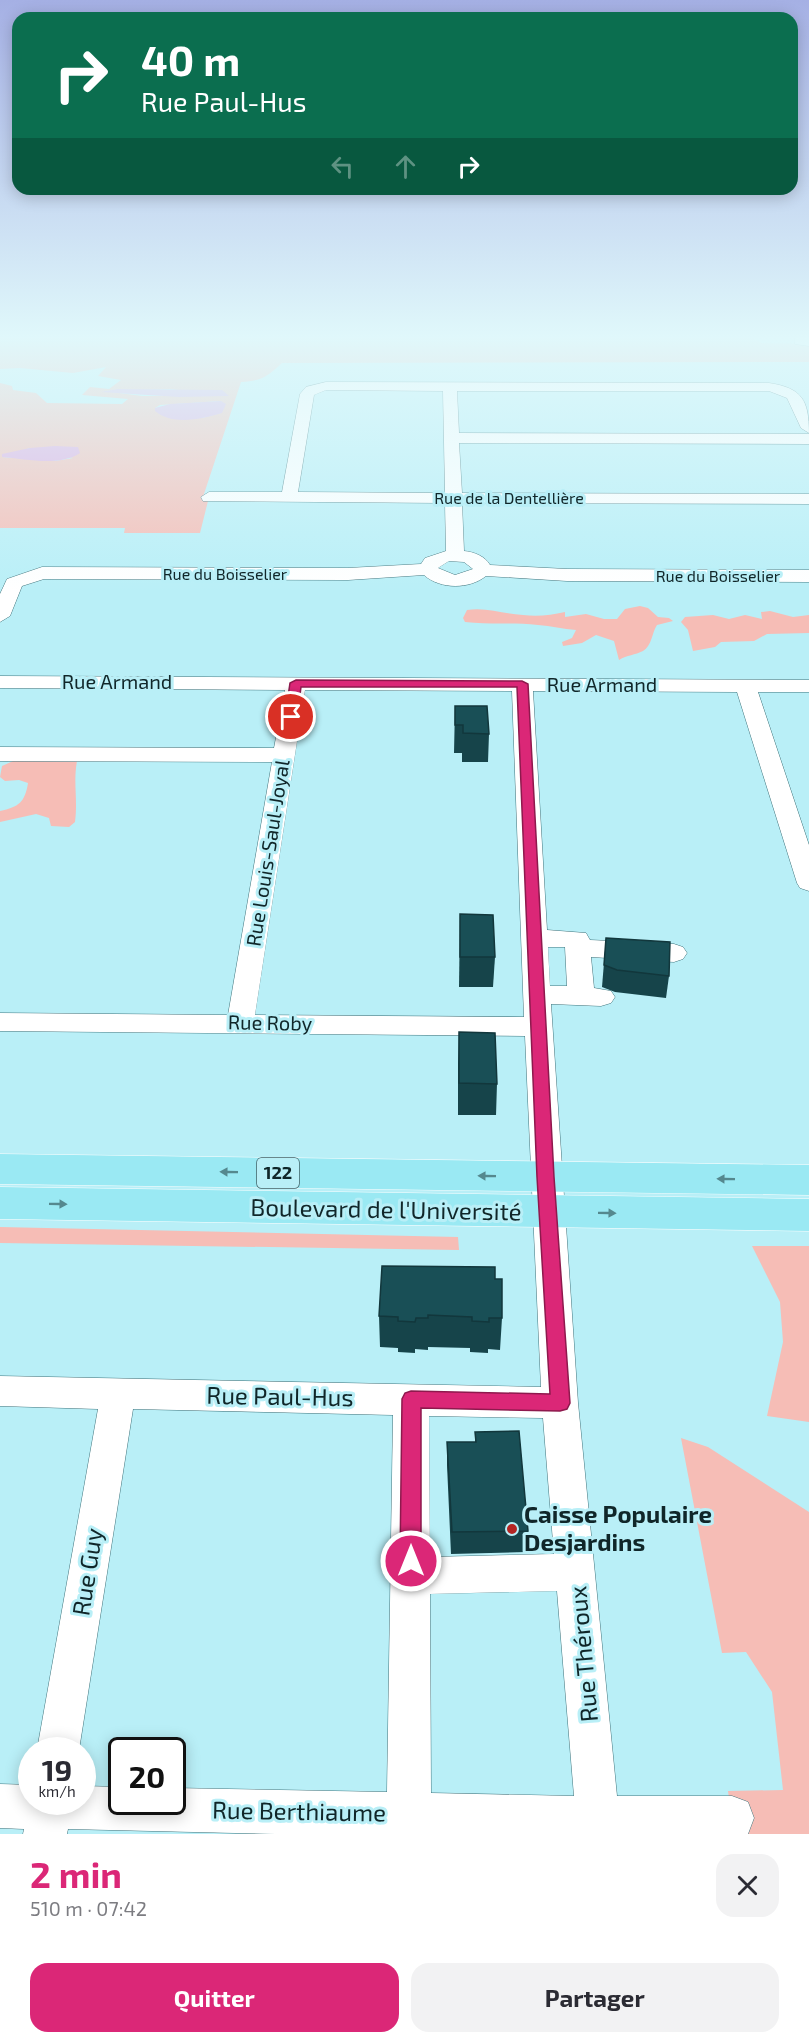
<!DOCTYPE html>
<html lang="fr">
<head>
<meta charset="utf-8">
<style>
	:root { --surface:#fff; --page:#f2f2f3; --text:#2b2b33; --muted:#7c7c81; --accent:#db2777 }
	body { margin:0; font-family:"Exo 2",sans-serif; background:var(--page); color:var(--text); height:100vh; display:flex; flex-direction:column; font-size:22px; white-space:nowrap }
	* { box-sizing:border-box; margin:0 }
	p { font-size:20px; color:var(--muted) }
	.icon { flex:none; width:33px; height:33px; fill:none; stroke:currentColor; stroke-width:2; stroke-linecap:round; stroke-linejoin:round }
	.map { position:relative; height:1834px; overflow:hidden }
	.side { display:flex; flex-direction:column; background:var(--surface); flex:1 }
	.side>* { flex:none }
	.banner { position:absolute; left:12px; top:12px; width:786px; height:183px; border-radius:18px; box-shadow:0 3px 15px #0003; background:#0b6e4f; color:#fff; overflow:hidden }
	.speed { position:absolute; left:18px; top:1737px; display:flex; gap:12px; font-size:30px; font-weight:700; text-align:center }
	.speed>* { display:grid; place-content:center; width:78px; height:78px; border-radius:50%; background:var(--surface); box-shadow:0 3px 15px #0003; line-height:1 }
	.speed small { font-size:15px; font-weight:400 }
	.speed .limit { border:3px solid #111; border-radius:9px; background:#fff; color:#111 }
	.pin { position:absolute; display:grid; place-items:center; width:51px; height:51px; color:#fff; margin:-26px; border:3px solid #fff; border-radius:50%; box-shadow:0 2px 6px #0007 }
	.me { position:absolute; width:66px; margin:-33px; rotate:0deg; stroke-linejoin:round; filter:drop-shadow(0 0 4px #0008) }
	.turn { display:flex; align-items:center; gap:21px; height:126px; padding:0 30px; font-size:27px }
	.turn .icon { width:78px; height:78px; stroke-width:2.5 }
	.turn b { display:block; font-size:42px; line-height:51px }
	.lanes { display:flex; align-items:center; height:57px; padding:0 30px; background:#0003; justify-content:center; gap:30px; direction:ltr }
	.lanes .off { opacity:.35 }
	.round { display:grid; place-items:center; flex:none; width:63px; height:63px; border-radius:18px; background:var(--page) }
	.headline { display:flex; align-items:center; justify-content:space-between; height:102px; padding:0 30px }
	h1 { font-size:36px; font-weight:700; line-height:45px; color:var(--accent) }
	.action { display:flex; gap:12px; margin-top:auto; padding:12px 30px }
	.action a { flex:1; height:69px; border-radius:18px; background:var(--accent); color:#fff; font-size:24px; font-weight:700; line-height:69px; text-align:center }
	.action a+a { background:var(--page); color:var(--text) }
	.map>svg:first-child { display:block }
</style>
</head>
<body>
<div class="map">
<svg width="809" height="1834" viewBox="0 0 809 1834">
	<rect width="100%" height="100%" fill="#b9eff7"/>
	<g fill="#f6bdb6" fill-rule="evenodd">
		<path d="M0,336H748L762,343L809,344V362L282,363C268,376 262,381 241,382L202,500L208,501L200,533H124L125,528H0V383L12,386L13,390L36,393L47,403L122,404L128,399L82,395L90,387L109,389L121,380L98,376L106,367L73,373L20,368L0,369ZM170,389L228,396H142L104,391ZM221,401L224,408L221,413L202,418L156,411L155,408L160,405ZM30,448L73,458L55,461L2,457Z"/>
		<path d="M640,606L648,608L658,617L669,618L673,621L657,625C652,632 652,646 643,651C635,655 627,655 619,660L614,641L596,635L582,643L563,646L562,642L572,638L576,630C563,629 551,626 538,625C513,622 489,625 465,622L463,618L467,610C487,607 503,614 523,615C538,617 551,615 565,612V617L586,614L604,619H617L625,609Z"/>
		<polygon points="770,611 793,617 809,615 809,633 767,634 754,641 721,642 715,647 693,651 688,630 681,622 685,617 713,615 729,619 745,615 762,619 761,612"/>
		<path d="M13,761H77C73,783 78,799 75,822L69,827L51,826L49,818L36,814L0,822V811C19,807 25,802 28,783L19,780L5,781L0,777L2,766Z"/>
		<polygon points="0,1227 458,1237 459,1250 0,1243"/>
		<polygon points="752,1246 809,1246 809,1422 767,1416 783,1342 780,1302"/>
		<polygon points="681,1438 708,1447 809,1512 809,1834 734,1834 728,1791 783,1790 772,1692 746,1652 722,1653"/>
	</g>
	<g fill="#e0abdf">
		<polygon points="118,389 222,390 229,396 179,397 101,392"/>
		<path d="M221,401L226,404L222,413C201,419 173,426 155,411V408L170,404Z"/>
		<path d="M55,446L78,447L80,453C59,467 26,459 2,457V454L30,448Z"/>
	</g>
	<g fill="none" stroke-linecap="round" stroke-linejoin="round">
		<defs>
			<g id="minor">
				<polygon points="800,337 809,338 809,346 795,344 795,338"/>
				<path d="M326,382L769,383C802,388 809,400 809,433L801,428L787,398L769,391H457L459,433L809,434V444L459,443L462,493L809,494V504L462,503L464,551C474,552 485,556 490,565L567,569L809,570V582L567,581L486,576C470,589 441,590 424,575L348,580L44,579L22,586L10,616L0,622V594L7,579L42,567L348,568L421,564L425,558L446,551L445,503L203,501L201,497L209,492H282L300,394L306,387ZM326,390L443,391L445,493L298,492L314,395ZM449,561L464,562L473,569L455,575L438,568Z"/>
				<path d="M0,676L809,680V692H758L809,845V891L800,888L797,883L737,692L533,691L547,930L586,933L590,940L674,944L683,947L687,953L683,959L674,962L591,957L594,988L611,991L615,997L611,1003L601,1006L551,1004L578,1403L617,1796H732L748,1802L754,1818L748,1834H276L68,1829L67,1834H23L24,1829L0,1828V1784L32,1785V1802H82V1786L122,1787V1802H172V1788L387,1792L393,1415L133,1409L79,1750H37L98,1409L0,1406V1376L541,1387L525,1036L0,1031V1013L228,1015L272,762L0,761V747L274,748L285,690L0,688ZM305,690L512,691L524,1017L255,1015ZM548,947H565L567,986H550ZM429,1416L543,1418L554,1554L430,1557ZM557,1591L574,1796L431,1793L430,1594Z"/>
			</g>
			<g id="major">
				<polygon points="0,1154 809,1165 809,1195 0,1184"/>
				<polygon points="0,1187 809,1199 809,1231 0,1219"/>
			</g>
		</defs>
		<use href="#minor" stroke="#41747c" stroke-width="1"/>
		<use href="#major" stroke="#fff" stroke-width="1"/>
		<use href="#minor" fill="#fff" fill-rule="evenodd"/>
		<use href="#major" fill="#9ae9f3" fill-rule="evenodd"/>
	</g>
	<g fill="#16444a">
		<polygon points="455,706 489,734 488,762 462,762 462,753 454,753"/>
		<polygon points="460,914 495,957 493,987 459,987"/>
		<polygon points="606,938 669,976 666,998 615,992 602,987"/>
		<polygon points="459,1032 497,1084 496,1115 458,1115 458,1063"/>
		<polygon points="495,1279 502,1318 500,1350 488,1349 488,1353 470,1352 470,1348 428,1347 428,1350 415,1349 415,1353 398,1352 398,1348 380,1347 379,1316"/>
		<polygon points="475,1432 528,1531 526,1552 451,1554 447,1465 447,1442 475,1442"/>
	</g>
	<g fill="#194f56" stroke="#12373c" stroke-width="1.5">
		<polygon points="455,706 487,706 489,734 463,733 463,725 455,725"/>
		<polygon points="460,914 493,915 495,957 460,957"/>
		<polygon points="606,938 670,942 669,976 617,970 604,965"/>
		<polygon points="459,1032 495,1033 497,1084 459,1083"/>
		<polygon points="382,1266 495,1267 495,1279 502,1279 502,1318 489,1318 489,1322 472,1321 472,1317 428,1315 428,1318 416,1318 415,1322 398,1321 398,1317 379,1316"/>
		<polygon points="519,1431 528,1531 452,1532 447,1442 476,1442 475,1432"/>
	</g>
	<defs><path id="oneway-solid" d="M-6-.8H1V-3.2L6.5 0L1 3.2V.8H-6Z" transform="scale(1.5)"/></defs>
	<g fill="#55888e">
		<use href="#oneway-solid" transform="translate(229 1172) rotate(-179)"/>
		<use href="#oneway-solid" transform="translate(487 1176) rotate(-179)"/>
		<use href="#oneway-solid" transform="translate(726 1179) rotate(-179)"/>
		<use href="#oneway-solid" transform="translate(58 1204) rotate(1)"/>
		<use href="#oneway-solid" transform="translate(607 1213) rotate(1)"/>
	</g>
	<linearGradient id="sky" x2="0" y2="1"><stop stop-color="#a5b0e4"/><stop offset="0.57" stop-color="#e0f8fb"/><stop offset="1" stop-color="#e0f8fb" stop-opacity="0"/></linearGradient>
	<rect width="809" height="592" fill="url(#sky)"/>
	<polygon fill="#db2777" stroke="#8e194d" stroke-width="1.5" points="296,680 522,681 528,684 554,1177 570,1403 567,1409 560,1411 421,1408 421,1561 418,1568 411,1571 403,1568 400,1561 402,1399 405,1393 411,1391 550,1394 537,1177 517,687 301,687 297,717 291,720 285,717 290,683"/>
	<circle fill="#b42523" stroke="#b9eff7" stroke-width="2" cx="512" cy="1529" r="6"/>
	<g text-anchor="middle" stroke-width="6" stroke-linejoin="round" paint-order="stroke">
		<g font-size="16" fill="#102629" stroke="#b9eff7">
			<text x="509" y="504">Rue de la Dentellière</text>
			<text x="225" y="580">Rue du Boisselier</text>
			<text x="718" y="582">Rue du Boisselier</text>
		</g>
		<rect fill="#b9eff7" stroke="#436267" stroke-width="1.5" x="257" y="1158" width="42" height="30" rx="4.5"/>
		<g font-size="18" font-weight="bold" fill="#102629">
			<text x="278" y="1179">122</text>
		</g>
		<g font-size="20" fill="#102629" stroke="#b9eff7">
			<text x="117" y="689">Rue Armand</text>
			<text x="602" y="692">Rue Armand</text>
			<text transform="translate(268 853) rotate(-81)" y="7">Rue Louis-Saul-Joyal</text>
			<text transform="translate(270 1023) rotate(1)" y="7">Rue Roby</text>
		</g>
		<g font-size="24" fill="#102629" stroke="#b9eff7">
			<text transform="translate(386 1210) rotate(1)" y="8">Boulevard de l'Université</text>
			<text transform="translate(280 1397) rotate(1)" y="8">Rue Paul-Hus</text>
			<text transform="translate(88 1572) rotate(-81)" y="8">Rue Guy</text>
			<text transform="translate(584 1654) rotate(-95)" y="8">Rue Théroux</text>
			<text transform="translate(299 1812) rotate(1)" y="8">Rue Berthiaume</text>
		</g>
		<g font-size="24" font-weight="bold" fill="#102629" stroke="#b9eff7" text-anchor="start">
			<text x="524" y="1523">Caisse Populaire<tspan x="524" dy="28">Desjardins</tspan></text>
		</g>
	</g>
</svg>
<div class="speed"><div>19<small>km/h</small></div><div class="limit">20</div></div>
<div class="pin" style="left:291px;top:717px;background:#d93025"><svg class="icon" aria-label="arrive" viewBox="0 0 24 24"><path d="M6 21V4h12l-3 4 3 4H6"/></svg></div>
<svg class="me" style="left:411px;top:1561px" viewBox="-20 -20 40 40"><circle r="17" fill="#db2777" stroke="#fff" stroke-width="3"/><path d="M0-11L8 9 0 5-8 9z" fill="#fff"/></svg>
<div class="banner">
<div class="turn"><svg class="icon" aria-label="right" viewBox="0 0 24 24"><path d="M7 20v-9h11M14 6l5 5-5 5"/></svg><div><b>40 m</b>Rue Paul-Hus</div></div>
<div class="lanes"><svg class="icon off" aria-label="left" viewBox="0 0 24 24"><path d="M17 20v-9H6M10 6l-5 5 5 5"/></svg><svg class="icon off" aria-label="ahead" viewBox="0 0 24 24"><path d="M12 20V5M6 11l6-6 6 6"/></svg><svg class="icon" aria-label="right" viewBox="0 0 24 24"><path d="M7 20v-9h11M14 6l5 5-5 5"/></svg></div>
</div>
</div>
<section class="side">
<div class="headline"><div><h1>2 min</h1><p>510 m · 07:42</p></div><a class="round"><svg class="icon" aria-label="close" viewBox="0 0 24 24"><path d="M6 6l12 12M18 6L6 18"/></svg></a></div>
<div class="action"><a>Quitter</a><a>Partager</a></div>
</section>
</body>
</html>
